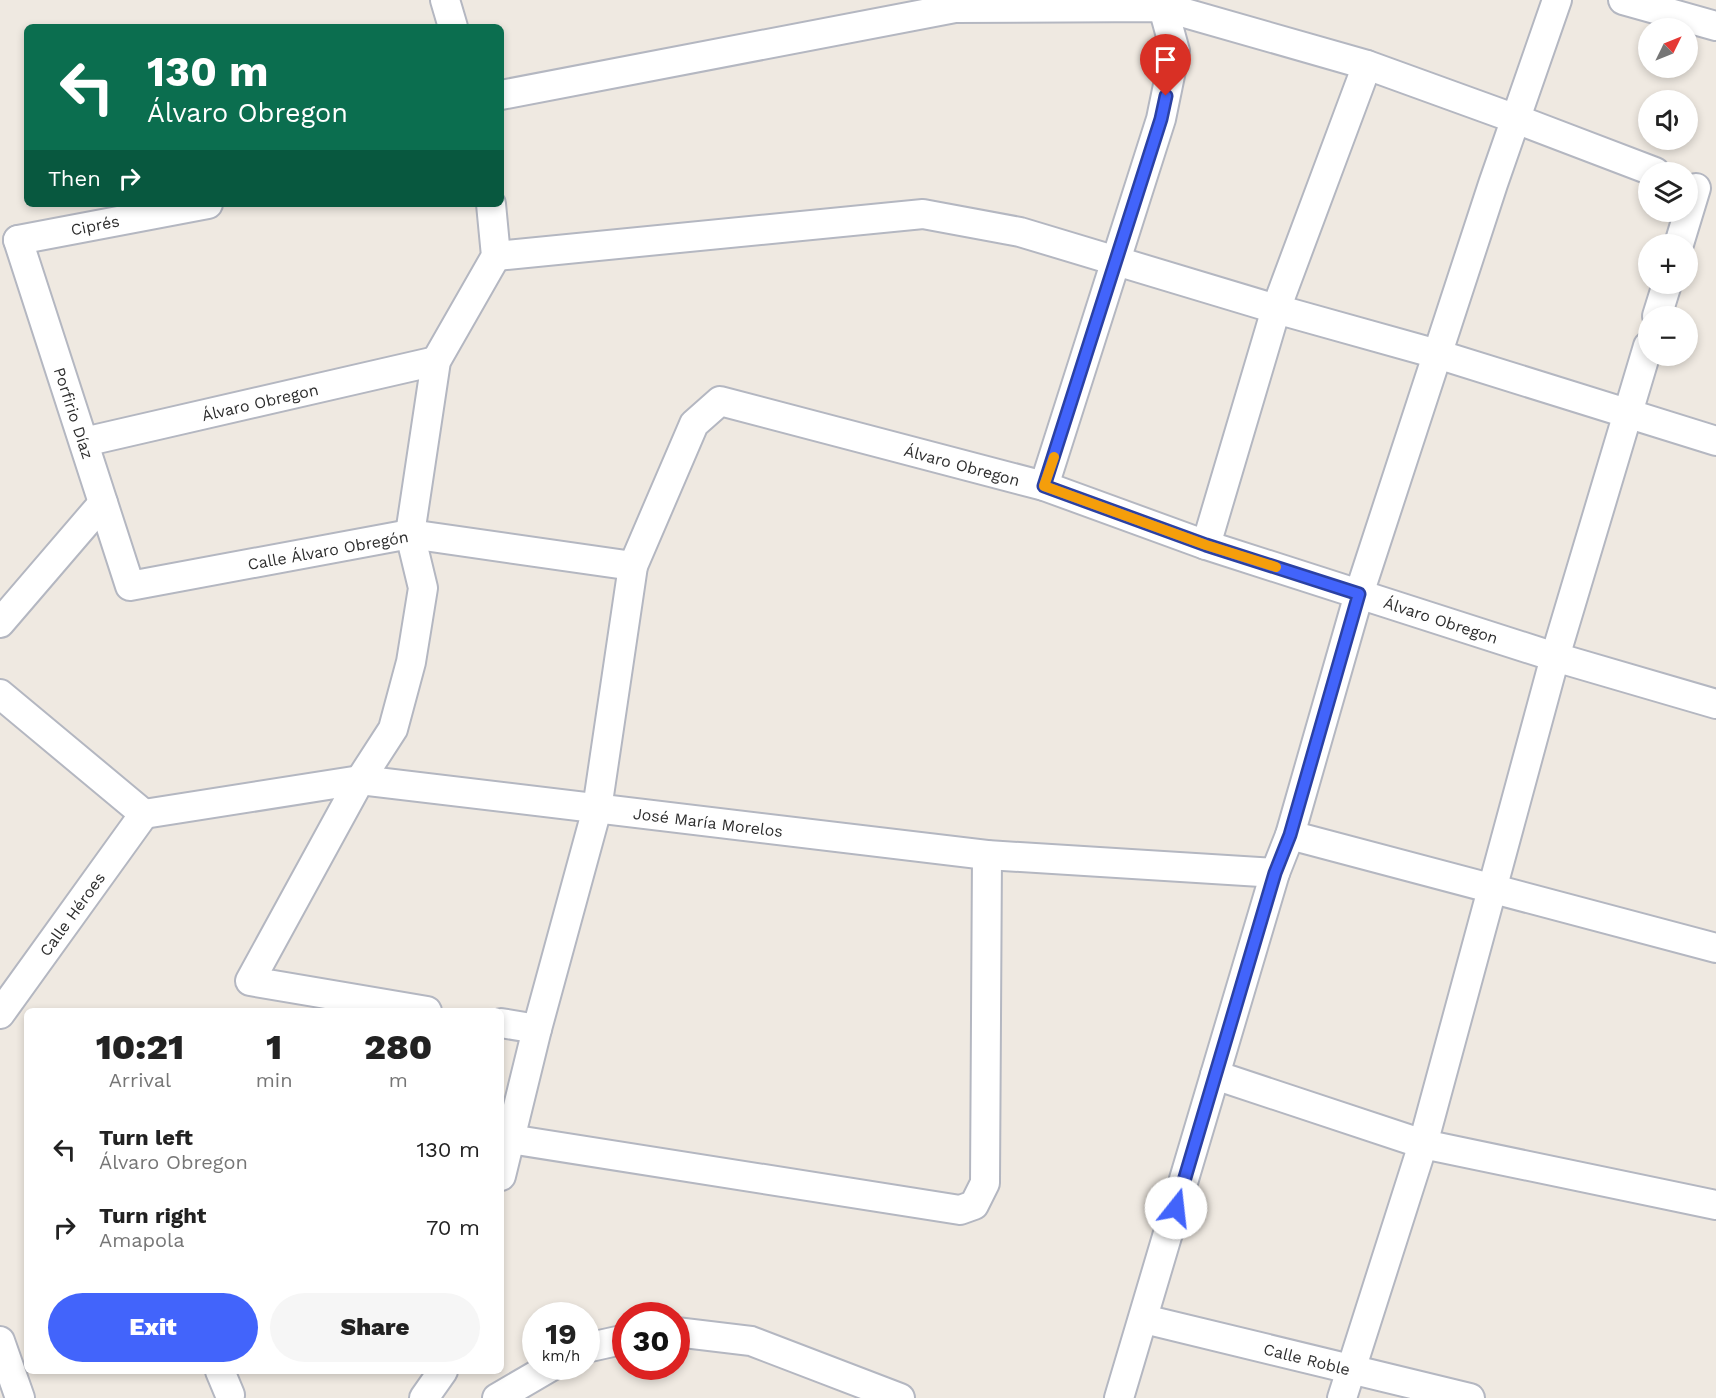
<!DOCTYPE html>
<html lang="en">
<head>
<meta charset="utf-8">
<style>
	:root { --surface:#fff; --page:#f6f6f6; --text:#222; --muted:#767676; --accent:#4264fb }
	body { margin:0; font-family:"Work Sans",sans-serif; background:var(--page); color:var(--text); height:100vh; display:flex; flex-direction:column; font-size:22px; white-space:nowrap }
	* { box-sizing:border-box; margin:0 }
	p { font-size:20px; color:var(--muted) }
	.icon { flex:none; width:33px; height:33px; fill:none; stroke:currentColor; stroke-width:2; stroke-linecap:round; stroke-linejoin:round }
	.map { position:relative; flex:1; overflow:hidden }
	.drawer { position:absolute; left:24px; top:1008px; width:480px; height:366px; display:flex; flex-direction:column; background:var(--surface); border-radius:9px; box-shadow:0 3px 9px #0003 }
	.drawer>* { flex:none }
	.guide { position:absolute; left:24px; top:24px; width:480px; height:183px; border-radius:9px; box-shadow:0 3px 9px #0003; background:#0b6e4f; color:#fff; overflow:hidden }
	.needle { width:39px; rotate:47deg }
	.buttons { position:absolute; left:1638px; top:18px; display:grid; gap:12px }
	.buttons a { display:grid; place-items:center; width:60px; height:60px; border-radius:50%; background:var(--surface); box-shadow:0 3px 9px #0003; font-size:30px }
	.speed { position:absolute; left:522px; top:1302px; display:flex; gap:12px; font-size:30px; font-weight:700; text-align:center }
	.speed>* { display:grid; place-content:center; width:78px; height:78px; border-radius:50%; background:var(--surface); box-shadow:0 3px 9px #0003; line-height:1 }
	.speed small { font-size:15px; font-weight:400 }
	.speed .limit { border:9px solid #d22; background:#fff; color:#111 }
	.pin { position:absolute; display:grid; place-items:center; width:51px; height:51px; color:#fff; margin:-62px -26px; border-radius:50% 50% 50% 0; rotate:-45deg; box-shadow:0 0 6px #0007 }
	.pin .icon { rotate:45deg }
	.me { position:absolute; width:66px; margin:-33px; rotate:16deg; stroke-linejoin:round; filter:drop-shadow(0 0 4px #0008) }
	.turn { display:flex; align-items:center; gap:21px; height:126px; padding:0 24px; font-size:27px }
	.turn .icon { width:78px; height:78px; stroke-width:2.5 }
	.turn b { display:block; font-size:42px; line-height:51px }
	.then { display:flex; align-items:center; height:57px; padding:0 24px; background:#0003; gap:12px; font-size:22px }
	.eta { display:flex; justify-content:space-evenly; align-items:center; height:102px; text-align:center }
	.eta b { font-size:36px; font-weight:800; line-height:42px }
	.primary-button { display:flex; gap:12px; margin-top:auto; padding:12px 24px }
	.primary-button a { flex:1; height:69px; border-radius:36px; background:var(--accent); color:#fff; font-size:24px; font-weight:800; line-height:69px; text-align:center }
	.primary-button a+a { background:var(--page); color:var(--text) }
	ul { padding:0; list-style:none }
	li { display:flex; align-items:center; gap:18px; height:78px; padding:0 24px }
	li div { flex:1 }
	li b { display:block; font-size:22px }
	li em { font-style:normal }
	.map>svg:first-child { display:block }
</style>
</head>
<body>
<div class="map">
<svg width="1716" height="1398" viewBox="0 0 1716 1398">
	<rect width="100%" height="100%" fill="#efe9e1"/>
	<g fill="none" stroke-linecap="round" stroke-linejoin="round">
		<defs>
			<g id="minor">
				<polyline points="445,0 453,27"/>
				<polyline points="1623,0 1716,26"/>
				<polyline points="501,95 955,8 1164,7 1367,65 1516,119 1655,172"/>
				<polyline points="18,240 130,586 410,534 633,566"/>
				<polyline points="18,240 208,204"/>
				<polyline points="1679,244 1696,188"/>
				<polyline points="496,256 923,214 1020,232 1276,309 1437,354 1716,441"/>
				<polyline points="1657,316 1667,284"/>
				<polyline points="84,442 436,361"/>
				<polyline points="1044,486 1161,119 1175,51 1161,0"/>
				<polyline points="1206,545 1276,309 1367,65"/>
				<polyline points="0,623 103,503"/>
				<polyline points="0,694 144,814"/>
				<polyline points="144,814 360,780 987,855 1275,873"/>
				<polyline points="1290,835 1716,948"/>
				<polyline points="427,1011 250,981 360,780 393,729 411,662 423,588 410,534 436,361 496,256 491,204"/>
				<polyline points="0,1014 144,814"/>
				<polyline points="501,1023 537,1029"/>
				<polyline points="1215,1075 1423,1144 1716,1205"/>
				<polyline points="510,1139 960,1210 974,1205 985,1183 987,855"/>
				<polyline points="501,1176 537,1029 597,809 633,566 694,424 720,401 1044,486 1206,545 1555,657 1716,704"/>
				<polyline points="1144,1319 1470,1398"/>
				<polyline points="676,1332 751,1341 900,1398"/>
				<polyline points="0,1341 20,1398"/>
				<polyline points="586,1348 626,1339"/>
				<polyline points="220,1371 230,1395"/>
				<polyline points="424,1398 443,1371"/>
				<polyline points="497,1398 552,1366"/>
				<polyline points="1119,1398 1275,873 1290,835 1359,594 1493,184 1557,0"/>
				<polyline points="1342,1398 1423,1144 1555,657 1648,346"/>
			</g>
		</defs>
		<use href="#minor" stroke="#b4b7c1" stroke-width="32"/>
		<use href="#minor" stroke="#fff" stroke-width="28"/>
	</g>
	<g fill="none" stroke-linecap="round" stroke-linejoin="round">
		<defs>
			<polyline id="route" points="1166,96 1161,119 1044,486 1206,545 1359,594 1290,835 1275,873 1176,1208"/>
		</defs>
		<use href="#route" stroke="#2b41a3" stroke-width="15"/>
		<use href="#route" stroke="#4264fb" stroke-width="10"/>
		<polyline stroke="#f59e0b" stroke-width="10" points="1054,457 1044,486 1206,545 1276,567"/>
	</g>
	<g text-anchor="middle" stroke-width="4.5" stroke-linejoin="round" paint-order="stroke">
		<g font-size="16" fill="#2e2e2e" stroke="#fff">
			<text transform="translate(95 225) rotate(-11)" y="6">Ciprés</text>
			<text transform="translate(260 402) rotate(-13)" y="6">Álvaro Obregon</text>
			<text transform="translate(74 413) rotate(72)" y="6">Porfirio Díaz</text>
			<text transform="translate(962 465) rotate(15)" y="6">Álvaro Obregon</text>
			<text transform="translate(328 550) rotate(-10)" y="6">Calle Álvaro Obregón</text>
			<text transform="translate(1441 620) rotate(18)" y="6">Álvaro Obregon</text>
			<text transform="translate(708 822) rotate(7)" y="6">José María Morelos</text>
			<text transform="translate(72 914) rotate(-54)" y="6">Calle Héroes</text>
			<text transform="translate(1307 1359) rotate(14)" y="6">Calle Roble</text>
		</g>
	</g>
</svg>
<div class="buttons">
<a><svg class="needle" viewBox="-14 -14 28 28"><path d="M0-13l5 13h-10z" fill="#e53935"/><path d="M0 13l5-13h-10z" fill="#767676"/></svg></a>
<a><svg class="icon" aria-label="sound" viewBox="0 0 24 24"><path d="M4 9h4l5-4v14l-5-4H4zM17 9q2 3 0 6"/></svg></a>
<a><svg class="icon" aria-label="layers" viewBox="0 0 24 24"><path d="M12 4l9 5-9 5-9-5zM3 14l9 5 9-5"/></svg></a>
<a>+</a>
<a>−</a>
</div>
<div class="speed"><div>19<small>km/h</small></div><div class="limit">30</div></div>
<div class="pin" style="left:1166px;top:96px;background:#d93025"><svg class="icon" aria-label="arrive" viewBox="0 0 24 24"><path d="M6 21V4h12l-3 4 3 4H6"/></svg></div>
<svg class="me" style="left:1176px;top:1208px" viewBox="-20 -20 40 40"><circle r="19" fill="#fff"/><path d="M0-13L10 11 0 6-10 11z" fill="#4264fb"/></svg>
<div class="guide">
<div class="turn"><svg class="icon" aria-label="left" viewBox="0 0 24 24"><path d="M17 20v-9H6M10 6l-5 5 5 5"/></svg><div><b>130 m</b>Álvaro Obregon</div></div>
<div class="then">Then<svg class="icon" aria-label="right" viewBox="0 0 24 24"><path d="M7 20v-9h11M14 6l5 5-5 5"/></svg></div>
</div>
<section class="drawer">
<div class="eta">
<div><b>10:21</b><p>Arrival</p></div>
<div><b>1</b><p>min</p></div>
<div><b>280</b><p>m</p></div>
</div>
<ul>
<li><svg class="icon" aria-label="left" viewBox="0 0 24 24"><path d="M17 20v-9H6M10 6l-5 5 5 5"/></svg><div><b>Turn left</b><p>Álvaro Obregon</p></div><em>130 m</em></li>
<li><svg class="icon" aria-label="right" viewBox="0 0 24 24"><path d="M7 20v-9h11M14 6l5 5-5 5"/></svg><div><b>Turn right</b><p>Amapola</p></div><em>70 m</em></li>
</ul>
<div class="primary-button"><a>Exit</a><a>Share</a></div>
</section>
</div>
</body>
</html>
